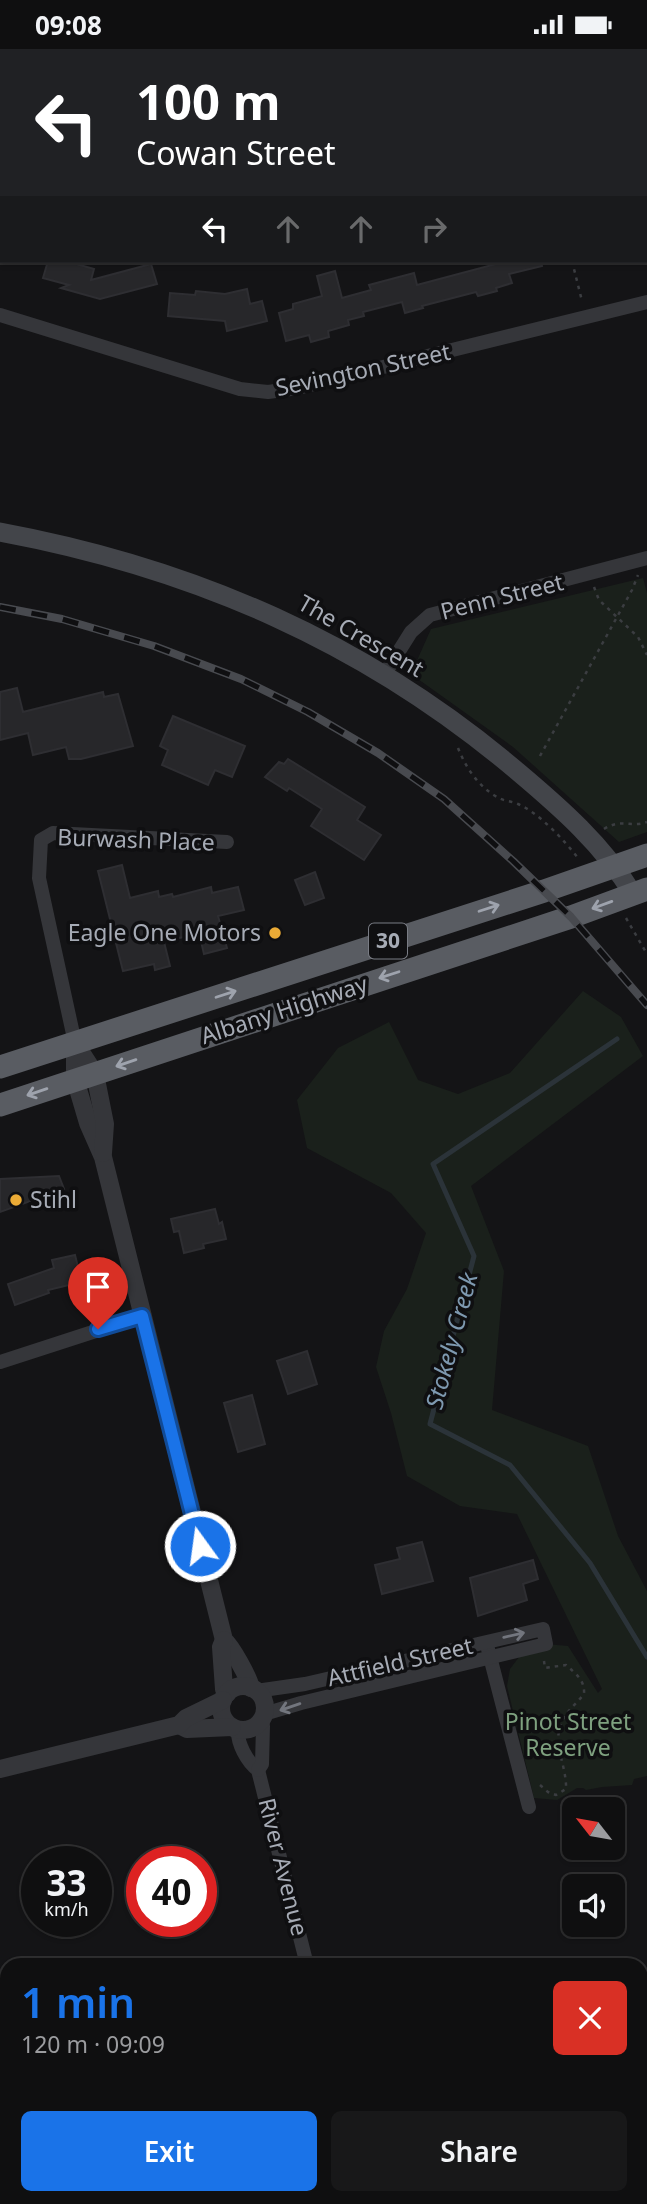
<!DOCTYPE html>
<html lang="en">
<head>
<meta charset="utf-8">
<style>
	:root { --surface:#0f0f10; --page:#181819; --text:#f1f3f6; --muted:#9b9c9f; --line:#2f2f30; --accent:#1a73e8 }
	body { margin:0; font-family:"Noto Sans",sans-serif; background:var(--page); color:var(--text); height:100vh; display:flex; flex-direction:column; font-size:26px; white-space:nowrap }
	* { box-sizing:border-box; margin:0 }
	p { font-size:23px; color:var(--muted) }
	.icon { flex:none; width:38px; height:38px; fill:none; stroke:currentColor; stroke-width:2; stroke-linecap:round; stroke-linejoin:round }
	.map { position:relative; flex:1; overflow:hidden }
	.details { position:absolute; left:0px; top:1909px; width:648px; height:247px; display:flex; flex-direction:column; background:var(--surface); border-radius:21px 21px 0 0; box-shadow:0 2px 5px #0004,0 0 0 2px var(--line) }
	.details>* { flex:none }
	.hud { position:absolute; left:0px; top:0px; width:648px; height:214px; box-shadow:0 2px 5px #0004,0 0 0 2px var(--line); background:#202124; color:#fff; overflow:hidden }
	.needle { width:46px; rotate:301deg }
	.fabs { position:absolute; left:562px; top:1748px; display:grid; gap:14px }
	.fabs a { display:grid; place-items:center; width:63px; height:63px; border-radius:10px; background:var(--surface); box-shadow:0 2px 5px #0004,0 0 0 2px var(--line); font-size:35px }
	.speed { position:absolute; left:21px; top:1797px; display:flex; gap:14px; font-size:35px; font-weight:700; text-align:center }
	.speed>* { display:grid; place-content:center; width:91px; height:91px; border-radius:50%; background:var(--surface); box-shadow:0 2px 5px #0004,0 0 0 2px var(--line); line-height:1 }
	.speed small { font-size:18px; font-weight:400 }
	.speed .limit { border:10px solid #d22; background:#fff; color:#111 }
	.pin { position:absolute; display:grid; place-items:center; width:60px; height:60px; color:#fff; margin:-72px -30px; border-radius:50% 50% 50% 0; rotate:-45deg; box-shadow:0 0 7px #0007 }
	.pin .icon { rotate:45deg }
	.me { position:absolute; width:77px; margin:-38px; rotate:346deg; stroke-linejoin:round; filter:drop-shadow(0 0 5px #0008) }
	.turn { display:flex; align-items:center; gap:24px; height:147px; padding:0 21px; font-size:32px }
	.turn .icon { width:91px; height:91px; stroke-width:2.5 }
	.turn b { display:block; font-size:49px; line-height:60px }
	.lanes { display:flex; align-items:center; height:66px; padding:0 21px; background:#0003; justify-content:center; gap:35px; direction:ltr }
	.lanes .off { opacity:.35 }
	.round { display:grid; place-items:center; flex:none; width:74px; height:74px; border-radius:10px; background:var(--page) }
	.headline { display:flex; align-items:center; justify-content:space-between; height:119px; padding:0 21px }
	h1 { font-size:42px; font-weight:600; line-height:52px; color:var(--accent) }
	.cta { display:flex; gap:14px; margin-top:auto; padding:14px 21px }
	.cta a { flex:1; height:80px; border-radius:10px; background:var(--accent); color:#fff; font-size:28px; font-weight:600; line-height:80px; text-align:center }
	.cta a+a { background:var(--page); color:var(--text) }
	.status { display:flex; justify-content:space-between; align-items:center; height:49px; padding:0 35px; background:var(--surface); direction:ltr }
	.status svg { height:19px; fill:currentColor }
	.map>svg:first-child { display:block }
</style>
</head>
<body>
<div class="status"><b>09:08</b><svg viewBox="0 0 49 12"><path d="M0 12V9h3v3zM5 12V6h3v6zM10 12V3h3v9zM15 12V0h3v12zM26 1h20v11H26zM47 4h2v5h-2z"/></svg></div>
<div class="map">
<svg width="647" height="2155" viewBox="0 0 647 2155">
	<rect width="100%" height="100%" fill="#141416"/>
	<g fill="#1a201b">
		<polygon points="0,0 344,0 344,2 2,2 2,67"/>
		<polygon points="643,529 647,544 647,783 619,793 513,698 411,625 431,580"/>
		<polygon points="583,942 621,968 643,1007 471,1137 504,1222 492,1361 588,1397 618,1487 647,1542 647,1727 634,1730 632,1736 602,1738 586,1741 583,1739 577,1739 557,1751 534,1749 507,1637 510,1620 519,1608 546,1595 568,1597 598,1644 602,1640 517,1465 460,1457 407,1427 391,1364 376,1318 384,1282 407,1240 426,1184 391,1144 307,1099 297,1051 338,999 389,973 418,1031 458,1045 510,1024"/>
		<polygon points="7,1981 7,2106 0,2088 0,1983"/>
	</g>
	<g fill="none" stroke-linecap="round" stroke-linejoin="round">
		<polyline stroke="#2b3339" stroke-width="5" points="617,990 433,1115 474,1207 430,1375 510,1416 590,1514 647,1608"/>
	</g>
	<g fill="#27272a" stroke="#2e2e32" stroke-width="2">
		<polygon points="48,212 66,212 94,220 91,231 151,215 157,235 100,250 61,239 69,236 43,229"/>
		<polygon points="507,212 541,212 542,217 509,225 512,234 496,239 497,242 478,247 476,243 422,257 423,259 405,264 402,253 363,263 364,267 348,271 349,276 328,282 329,288 311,293 309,286 286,292 279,264 293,260 293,255 322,247 317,227 335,222 342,249 371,241 369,236 414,224 417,236"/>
		<polygon points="247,240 250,255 262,252 267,272 227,282 225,272 168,267 170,244 195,246 196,242 225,245"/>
		<polygon points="17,639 23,663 103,643 104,648 118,645 133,697 81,710 69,710 66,698 33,706 28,684 0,691 0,643"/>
		<polygon points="173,667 245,697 232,728 215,721 208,736 162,716 168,701 160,697"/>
		<polygon points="288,710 365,758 357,771 381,786 364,811 311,777 322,760 289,739 287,742 265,728 279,713 284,715"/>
		<polygon points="122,816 130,849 158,842 159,848 172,845 173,848 211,838 212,844 238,838 244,861 218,867 227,899 204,905 199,884 164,893 170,917 155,921 154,915 123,922 98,822"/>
		<polygon points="315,823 324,849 305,856 295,831"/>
		<polygon points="59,1127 64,1140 0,1163 0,1130"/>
		<polygon points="215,1160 219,1175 222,1173 226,1190 203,1195 204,1199 184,1204 179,1182 174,1183 171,1170"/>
		<polygon points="75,1206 78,1218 86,1216 90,1231 48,1241 49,1244 15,1256 8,1235 54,1219 52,1211"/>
		<polygon points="307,1302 317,1335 288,1345 277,1312"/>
		<polygon points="252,1346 265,1395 238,1403 224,1354"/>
		<polygon points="422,1493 433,1532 382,1545 375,1516 400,1510 397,1499"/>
		<polygon points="533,1511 538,1530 523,1535 527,1551 478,1567 470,1529"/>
	</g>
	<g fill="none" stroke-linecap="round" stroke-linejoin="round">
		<g stroke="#3b3d41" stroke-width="2.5" stroke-dasharray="3.5 5" stroke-linecap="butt">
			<polyline points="4,2 4,0"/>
			<polyline points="0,19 2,14"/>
			<polyline points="572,212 582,252"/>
			<polyline points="594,538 599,551 638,588 647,606"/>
			<path d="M458,699C466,719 478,737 497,748C503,752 511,752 518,755C539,764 564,791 578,809"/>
			<polyline points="540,707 632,541 638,526"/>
			<path d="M604,780C622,769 631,779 647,773"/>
			<polyline points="626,869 647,905"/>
			<path d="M540,1736L548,1743L556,1746L566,1740C567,1715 549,1690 565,1667C570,1659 578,1653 584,1645C585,1631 576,1625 566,1616L545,1619L544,1612"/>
		</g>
		<g stroke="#35363a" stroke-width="14">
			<polyline points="356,0 356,2"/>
			<polyline points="578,2 583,0"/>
			<polyline points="0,85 2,85"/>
			<polyline points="0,266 240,340 268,343 298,339 647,253"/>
			<polyline points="384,626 411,583 430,566 647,509"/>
			<polyline points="75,994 39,829 41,791 53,784 227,793"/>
			<polyline points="0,1313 142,1267"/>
			<polyline points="488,1600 529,1758"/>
			<polyline points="256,1642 305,1635 543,1580 546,1595 301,1654 264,1665"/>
			<path d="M238,1681C237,1694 247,1713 258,1721L307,1916"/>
			<polyline points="258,1721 262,1715 263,1677 260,1673"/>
			<polyline points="0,1973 7,1971"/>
			<polyline points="0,2136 7,2134"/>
			<polyline points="366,2149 368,2155"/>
		</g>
		<g stroke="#35363a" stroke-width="18">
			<path d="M75,994V1030L88,1074L103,1108L224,1591C232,1598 249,1629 251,1639"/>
			<polyline points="75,994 95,1025 105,1075 103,1104"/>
			<polyline points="224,1591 221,1598 224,1640 227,1645"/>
			<circle cx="243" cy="1659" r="22"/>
			<polyline points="179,1676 187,1680 232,1678"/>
			<polyline points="0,1720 179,1676 186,1669 223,1651"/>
		</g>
		<path stroke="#43454a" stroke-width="19" d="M0,483C194,519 366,594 517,722C561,759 603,796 633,845"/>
		<g stroke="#595c62" stroke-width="23">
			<polyline points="0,1018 544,842 647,806"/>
			<polyline points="0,1056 571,868 647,840"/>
		</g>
		<defs>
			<polyline id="rail" points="0,558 62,570 154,597 241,630 308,663 378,704 444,750 513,812 571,868 647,956"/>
		</defs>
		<use href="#rail" stroke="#484a4f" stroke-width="8"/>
		<use href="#rail" stroke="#0f0f11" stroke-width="5" stroke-dasharray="16" stroke-linecap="butt"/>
	</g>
	<defs><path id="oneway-shaft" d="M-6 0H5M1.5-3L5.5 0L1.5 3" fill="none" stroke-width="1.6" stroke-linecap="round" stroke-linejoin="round" transform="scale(1.75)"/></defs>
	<g stroke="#9ea3ad">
		<use href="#oneway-shaft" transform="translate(602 856) rotate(160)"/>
		<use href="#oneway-shaft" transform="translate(489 859) rotate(-18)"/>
		<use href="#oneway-shaft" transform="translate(389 926) rotate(162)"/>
		<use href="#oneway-shaft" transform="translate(226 945) rotate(-18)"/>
		<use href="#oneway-shaft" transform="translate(126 1014) rotate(161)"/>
		<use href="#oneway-shaft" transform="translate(37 1043) rotate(161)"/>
	</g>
	<g stroke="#73767e">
		<use href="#oneway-shaft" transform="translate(514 1586) rotate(-13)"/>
		<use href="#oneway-shaft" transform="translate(290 1658) rotate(161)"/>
	</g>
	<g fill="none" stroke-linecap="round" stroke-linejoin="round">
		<defs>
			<polyline id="route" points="98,1280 142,1267 200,1497"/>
		</defs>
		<use href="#route" stroke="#114b97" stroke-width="18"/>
		<use href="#route" stroke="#1a73e8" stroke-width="12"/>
	</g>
	<g fill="#ebab36" stroke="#0f0f11" stroke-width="2.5">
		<circle cx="275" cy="884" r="7"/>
		<circle cx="16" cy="1151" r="7"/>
	</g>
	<g text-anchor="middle" stroke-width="7" stroke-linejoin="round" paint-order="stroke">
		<rect fill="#0f0f11" stroke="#797c84" stroke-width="2" x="369" y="874.5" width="38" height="35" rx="5"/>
		<g font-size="21" font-weight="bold" fill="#a6abb5">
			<text x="388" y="899">30</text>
		</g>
		<g font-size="23" fill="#a6abb5" stroke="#0f0f11">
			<text transform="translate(363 321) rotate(-12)" y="8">Sevington Street</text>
			<text transform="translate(502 548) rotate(-14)" y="8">Penn Street</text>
			<text transform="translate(361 587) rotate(30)" y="8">The Crescent</text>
			<text transform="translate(136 791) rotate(2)" y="8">Burwash Place</text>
			<text transform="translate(284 961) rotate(-18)" y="8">Albany Highway</text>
			<text transform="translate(400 1613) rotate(-13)" y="8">Attfield Street</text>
			<text transform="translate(283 1818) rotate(76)" y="8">River Avenue</text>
		</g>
		<g font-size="23" fill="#a6abb5" stroke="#0f0f11" text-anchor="end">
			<text x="261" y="892">Eagle One Motors</text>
			<text x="30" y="1159" text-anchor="start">Stihl</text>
		</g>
		<g font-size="23" fill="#7ea07f" stroke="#0f0f11">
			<text x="568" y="1681">Pinot Street<tspan x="568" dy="26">Reserve</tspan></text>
		</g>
		<g font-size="24" font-style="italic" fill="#7e99b0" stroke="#0f0f11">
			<text transform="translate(452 1292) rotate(-75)" y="8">Stokely Creek</text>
		</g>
	</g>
</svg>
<div class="fabs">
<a><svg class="needle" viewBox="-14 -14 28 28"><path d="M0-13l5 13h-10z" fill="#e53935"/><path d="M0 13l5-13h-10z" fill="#9b9c9f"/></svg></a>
<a><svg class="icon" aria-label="sound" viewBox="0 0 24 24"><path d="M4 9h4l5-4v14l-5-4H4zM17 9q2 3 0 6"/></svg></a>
</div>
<div class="speed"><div>33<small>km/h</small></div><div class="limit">40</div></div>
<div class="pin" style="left:98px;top:1280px;background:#d93025"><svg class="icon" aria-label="arrive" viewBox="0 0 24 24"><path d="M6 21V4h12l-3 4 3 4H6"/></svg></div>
<svg class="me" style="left:200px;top:1497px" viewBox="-20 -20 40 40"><circle r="17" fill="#1a73e8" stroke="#fff" stroke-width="3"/><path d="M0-11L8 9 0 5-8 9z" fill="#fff"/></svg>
<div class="hud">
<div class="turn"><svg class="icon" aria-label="left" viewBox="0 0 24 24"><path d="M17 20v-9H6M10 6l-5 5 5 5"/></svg><div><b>100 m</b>Cowan Street</div></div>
<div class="lanes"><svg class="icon" aria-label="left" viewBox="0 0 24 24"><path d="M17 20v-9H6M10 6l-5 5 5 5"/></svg><svg class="icon off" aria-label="ahead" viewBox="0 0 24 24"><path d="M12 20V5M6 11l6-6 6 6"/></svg><svg class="icon off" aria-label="ahead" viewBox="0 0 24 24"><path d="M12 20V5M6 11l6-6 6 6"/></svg><svg class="icon off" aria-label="right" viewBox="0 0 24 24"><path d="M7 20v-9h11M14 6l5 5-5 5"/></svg></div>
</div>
<section class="details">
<div class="headline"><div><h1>1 min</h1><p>120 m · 09:09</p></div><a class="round" style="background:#d93025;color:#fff"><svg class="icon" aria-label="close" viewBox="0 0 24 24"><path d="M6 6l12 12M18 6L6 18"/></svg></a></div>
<div class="cta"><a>Exit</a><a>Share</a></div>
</section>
</div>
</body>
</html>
